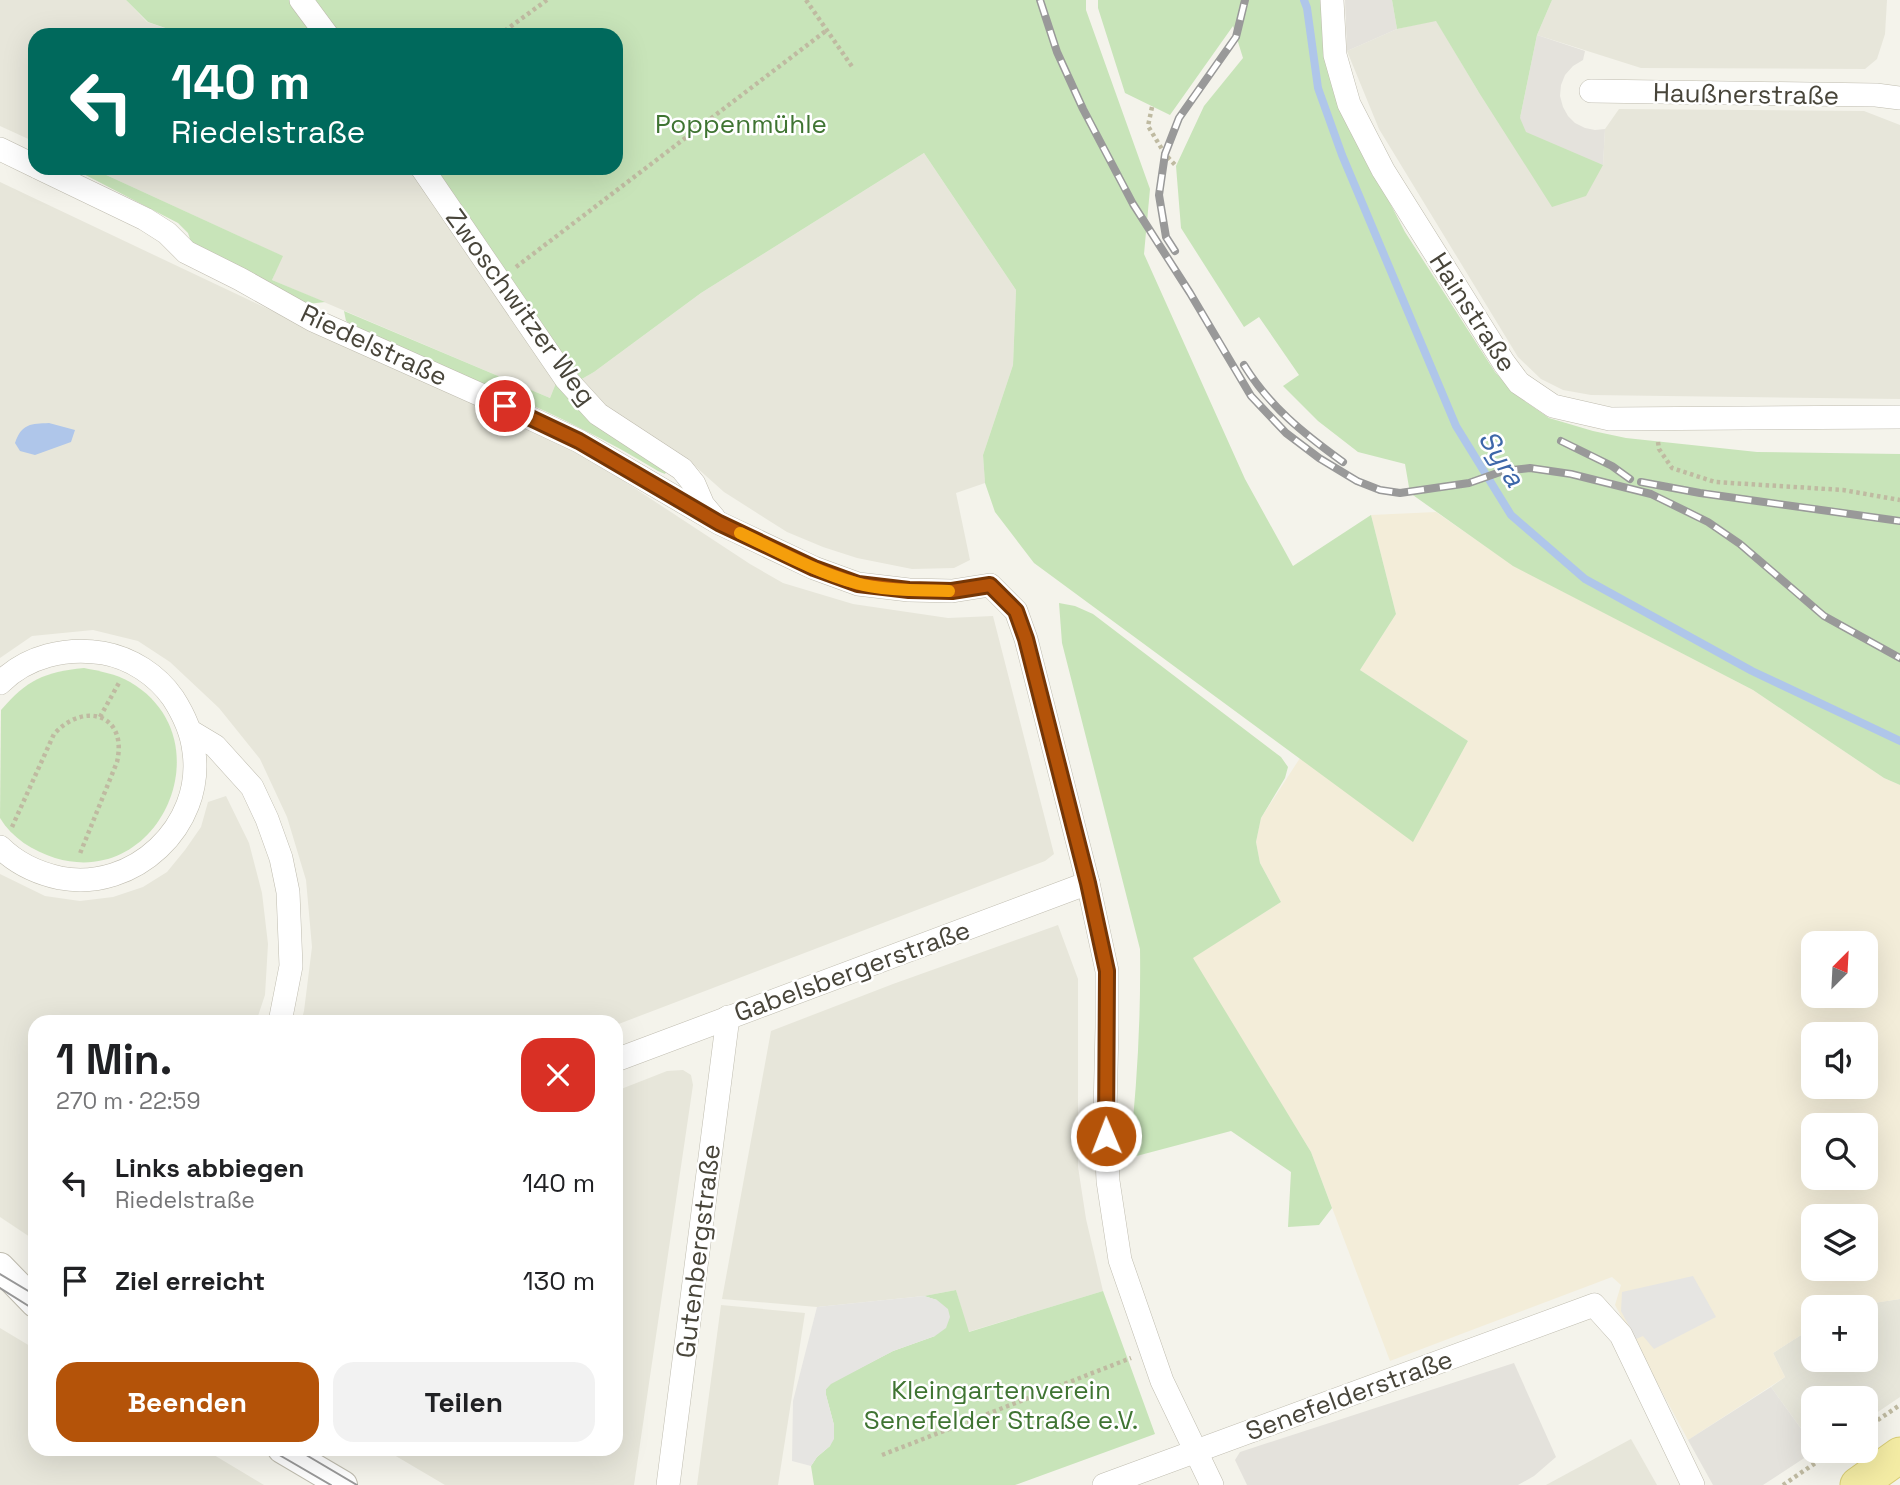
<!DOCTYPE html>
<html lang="de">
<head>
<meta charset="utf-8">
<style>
	:root { --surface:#fff; --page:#f2f2f2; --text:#202124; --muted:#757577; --accent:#b45309 }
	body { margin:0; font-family:"Space Grotesk",sans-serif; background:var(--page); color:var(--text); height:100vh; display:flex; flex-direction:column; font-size:26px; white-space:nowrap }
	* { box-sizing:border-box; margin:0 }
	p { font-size:23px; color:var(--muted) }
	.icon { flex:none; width:38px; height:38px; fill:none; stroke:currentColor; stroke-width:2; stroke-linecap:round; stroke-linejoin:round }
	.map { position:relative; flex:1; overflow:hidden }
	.panel { position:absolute; left:28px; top:1015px; width:595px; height:441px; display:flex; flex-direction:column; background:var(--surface); border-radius:21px; box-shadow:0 7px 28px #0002 }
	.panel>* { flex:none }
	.banner { position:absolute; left:28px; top:28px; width:595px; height:147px; border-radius:21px; box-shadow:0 7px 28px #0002; background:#00695c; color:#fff; overflow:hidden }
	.needle { width:46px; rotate:24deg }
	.controls { position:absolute; left:1801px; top:931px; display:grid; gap:14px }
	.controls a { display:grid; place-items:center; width:77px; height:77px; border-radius:14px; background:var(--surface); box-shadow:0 7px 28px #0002; font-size:35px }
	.pin { position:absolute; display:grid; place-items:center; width:60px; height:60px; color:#fff; margin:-30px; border:4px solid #fff; border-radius:50%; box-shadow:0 2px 7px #0007 }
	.me { position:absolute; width:77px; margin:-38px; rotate:359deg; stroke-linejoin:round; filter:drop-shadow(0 0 5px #0008) }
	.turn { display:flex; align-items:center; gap:24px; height:147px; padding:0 28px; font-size:32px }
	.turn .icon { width:91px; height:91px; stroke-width:2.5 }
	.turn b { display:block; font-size:49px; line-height:60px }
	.round { display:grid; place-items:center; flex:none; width:74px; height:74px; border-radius:21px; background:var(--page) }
	.summary { display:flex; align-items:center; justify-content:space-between; height:119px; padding:0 28px }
	h1 { font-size:42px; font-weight:700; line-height:52px }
	.action { display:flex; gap:14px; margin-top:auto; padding:14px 28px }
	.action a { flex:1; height:80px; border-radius:21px; background:var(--accent); color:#fff; font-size:28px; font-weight:700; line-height:80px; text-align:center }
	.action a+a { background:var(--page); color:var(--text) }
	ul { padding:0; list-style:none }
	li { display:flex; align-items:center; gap:21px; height:98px; padding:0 28px }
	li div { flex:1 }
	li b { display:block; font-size:26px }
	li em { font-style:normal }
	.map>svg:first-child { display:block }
</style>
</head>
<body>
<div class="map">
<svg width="1900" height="1485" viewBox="0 0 1900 1485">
	<rect width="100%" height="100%" fill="#f4f3eb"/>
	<g fill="#e7e6da">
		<polygon points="0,0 126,0 147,22 171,30 182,35 35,35 35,142 0,126"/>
		<polygon points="1552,0 1887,0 1885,34 1877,59 1865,69 1641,68 1537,35"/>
		<polygon points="1436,20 1478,91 1603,165 1605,129 1619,109 1864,111 1900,125 1900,399 1591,395 1563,390 1541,379 1518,357 1379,129 1347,51 1397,29"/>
		<polygon points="924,153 1016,290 1013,365 983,455 985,483 956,493 970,560 954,568 912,569 857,558 823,547 787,532 724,492 696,467 595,399 580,380 594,372 701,293"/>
		<polygon points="91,168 414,168 556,383 550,398 272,280 282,256"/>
		<polygon points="0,182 287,318 575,449 750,564 783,583 853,604 948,618 993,616 1054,854 1045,861 616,1025 616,1022 301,1022 304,1011 312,947 306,880 287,817 260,759 219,708 170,662 138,641 93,630 32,636 0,658"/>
		<polygon points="226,796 249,843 262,893 268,944 265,995 256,1022 35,1022 35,1238 30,1237 0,1217 0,874 45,896 80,901 113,897 143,887 167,872 185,850 201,827 208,802"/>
		<polygon points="1058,925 1078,979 1078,1167 1086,1219 1103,1291 968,1332 956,1290 924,1296 817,1307 722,1299 771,1031 893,984"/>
		<polygon points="683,1070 691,1075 693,1085 634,1485 445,1485 389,1452 391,1449 616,1449 616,1091 667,1071"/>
		<polygon points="1900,1299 1900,1397 1866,1420 1866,1398 1813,1398 1813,1445 1771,1387 1785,1377 1773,1353 1809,1330 1813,1315 1813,1360 1866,1360 1866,1307 1848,1307"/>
		<polygon points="721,1305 805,1313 778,1485 697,1485"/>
		<polygon points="0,1328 35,1349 35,1449 204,1449 264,1485 0,1485"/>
		<polygon points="1631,1439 1657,1485 1546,1485"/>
	</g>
	<path fill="#f3edd9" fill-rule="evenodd" d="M1436,512L1514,566L1753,690L1884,778L1900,785V1299L1848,1307H1813V1315L1809,1330L1773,1353L1785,1377L1688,1440L1615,1305L1621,1285L1612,1277L1390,1361L1311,1152L1192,958L1281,902L1260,863L1256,842L1261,818L1300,758L1413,841L1468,741L1360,670L1396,614L1371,515ZM1813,943H1866V996H1813ZM1813,1034H1866V1087H1813ZM1813,1125H1866V1178H1813ZM1813,1216H1866V1269H1813Z"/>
	<g fill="#e4e2dc">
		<polygon points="1345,0 1392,0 1397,29 1347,51"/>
		<polygon points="1537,35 1585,51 1583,60 1573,66 1565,75 1561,85 1560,96 1563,107 1568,116 1575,123 1585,128 1595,130 1605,129 1603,165 1526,132 1520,118"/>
		<polygon points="1514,1363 1556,1457 1534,1476 1518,1485 1247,1485 1235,1460 1240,1452"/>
		<polygon points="1771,1387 1813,1445 1813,1451 1815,1451 1763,1485 1713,1485 1688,1440"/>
	</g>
	<g fill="#c8e4b9">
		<polygon points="126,0 289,0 316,35 182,35 171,30 148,22"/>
		<polygon points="312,0 1086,0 1086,10 1150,189 1144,254 1245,479 1293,566 1371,515 1396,614 1360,670 1468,741 1413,842 1034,563 995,512 985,483 983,455 1013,365 1016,290 924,153 701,293 594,372 580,380 436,168 616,168 616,35 337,35"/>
		<polygon points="1098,0 1325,0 1340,107 1405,232 1495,372 1516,395 1549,418 1593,431 1626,438 1757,452 1900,454 1900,785 1884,778 1753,690 1513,566 1410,493 1405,464 1358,452 1318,421 1283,386 1299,375 1259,317 1244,327 1181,228 1176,166 1204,106 1243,58 1233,26 1170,115 1125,93 1098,8"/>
		<polygon points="1392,0 1552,0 1537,35 1520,118 1526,132 1603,165 1586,196 1552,207 1478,91 1436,21 1397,29"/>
		<polygon points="72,168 91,168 283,256 272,280 325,302 308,304 283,293 193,248 188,233 178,223"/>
		<path d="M344,311L550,398L556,383L546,363L667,470L665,474L658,471C565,414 462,375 362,332L346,321Z"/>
		<path d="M1059,603L1075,606L1093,614L1281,757L1288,767L1285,778L1261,818L1256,842L1260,863L1281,902L1193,958L1311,1152L1332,1208L1319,1225L1288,1227L1291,1172L1231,1131L1129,1158C1137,1089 1141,1018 1140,949L1062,643Z"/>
		<path d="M84,668C100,671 116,674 130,682C226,738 161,890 55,858C33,851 12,838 0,818L1,710C27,680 44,672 84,668Z"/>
		<polygon points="956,1290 969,1332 1103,1291 1155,1434 1015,1485 814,1485 811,1466 817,1457 830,1446 834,1425 826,1395 826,1389 831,1383 893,1351 935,1336 937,1300 924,1296"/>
	</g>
	<g fill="#e6e5e2">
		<polygon points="1693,1276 1716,1317 1654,1349 1643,1336 1636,1339 1621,1311 1622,1292"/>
		<polygon points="924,1296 937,1300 948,1309 950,1317 946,1328 935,1336 893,1351 831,1384 826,1389 826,1395 834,1425 834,1439 830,1446 817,1457 811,1466 792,1461 793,1401 817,1307"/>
	</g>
	<path fill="#afc6ea" d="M49,423L75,430L71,442L35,455L20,451L15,443C22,423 31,424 49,423Z"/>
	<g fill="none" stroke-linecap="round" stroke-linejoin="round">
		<polyline stroke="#afc6ea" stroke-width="8" points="1304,0 1307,8 1318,88 1342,155 1456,426 1511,515 1585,579 1752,671 1900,741"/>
		<defs>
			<g id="minor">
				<polyline points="301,0 327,35"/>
				<polyline points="1332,0 1335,55 1349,104 1383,170 1504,363 1519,383 1553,406 1610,419 1900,417"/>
				<polyline points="1591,91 1876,95 1900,98"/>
				<polyline points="0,149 35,166"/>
				<polyline points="39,168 145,219 167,233 186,252 240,279 313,320 481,395 579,441 719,523 814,568 858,584 909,590 952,591 990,585 1016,611 1026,639 1088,883 1107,971 1107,1027 1105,1113 1108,1181 1120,1260 1162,1381 1212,1485"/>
				<polyline points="422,168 566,379 598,414 682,469 694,484 703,505 714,518"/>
				<path d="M0,683C27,656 66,647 103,653C131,658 157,675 173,698C184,715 192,733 194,752C204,826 134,892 60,878C37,873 17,864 0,847"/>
				<polyline points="190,731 215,746 252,787 267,819 281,858 288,892 291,966 280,1022"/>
				<polyline points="616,1060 1088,883"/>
				<polyline points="668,1485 728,1017"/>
				<polyline points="1104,1485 1594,1305 1621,1335 1693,1485"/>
			</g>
			<g id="tertiary">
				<polyline points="0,1267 35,1303"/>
				<polyline points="282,1449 343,1485"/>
			</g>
			<polyline id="primary" points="1858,1485 1900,1455"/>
		</defs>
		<use href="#minor" stroke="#bfbcaf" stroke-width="24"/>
		<use href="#tertiary" stroke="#bfbcaf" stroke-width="30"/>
		<use href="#primary" stroke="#d8cd75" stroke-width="37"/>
		<g stroke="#bfbaa1" stroke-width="4.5" stroke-dasharray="3.5 3.5" stroke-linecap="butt">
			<polyline points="806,0 853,68"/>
			<polyline points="499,35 547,0"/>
			<polyline points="1152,107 1148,126 1165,154 1176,166"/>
			<polyline points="516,267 827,30"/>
			<polyline points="1658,442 1659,449 1672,468 1715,482 1843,490 1900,500"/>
			<polyline points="100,717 120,681"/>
			<path d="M12,827L54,734C84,701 128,714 117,762L79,856"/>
			<polyline points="1866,1428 1900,1405"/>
			<polyline points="882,1455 1131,1358"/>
			<polyline points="1783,1485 1833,1451"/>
		</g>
		<use href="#minor" stroke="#fff" stroke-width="23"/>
		<use href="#tertiary" stroke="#fff" stroke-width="28"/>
		<use href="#primary" stroke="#f4eca4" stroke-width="35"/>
		<g stroke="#999" stroke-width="2">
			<polyline points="0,1274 35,1295"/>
			<polyline points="0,1288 35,1310"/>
			<polyline points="269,1449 331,1485"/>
			<polyline points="296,1449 357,1485"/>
		</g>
		<defs>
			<g id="rail">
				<polyline points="1040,0 1057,52 1083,109 1133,204 1190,293 1251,396 1286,433 1319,458 1357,481 1380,490 1400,493 1469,483 1503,471 1530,468 1571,474 1651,494 1708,522 1740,544 1824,616 1900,658"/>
				<polyline points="1175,251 1166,237 1159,195 1165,154 1179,118 1236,37 1245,0"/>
				<path d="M1244,365C1270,407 1303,433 1343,462"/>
				<polyline points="1561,441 1612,466 1630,479"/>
				<polyline points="1641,482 1700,493 1900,521"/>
			</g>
		</defs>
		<use href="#rail" stroke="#999" stroke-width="8"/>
		<use href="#rail" stroke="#fff" stroke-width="5" stroke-dasharray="16" stroke-linecap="butt"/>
	</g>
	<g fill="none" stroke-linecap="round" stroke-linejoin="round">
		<defs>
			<polyline id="route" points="505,406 579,441 719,523 814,568 858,584 909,590 952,591 990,585 1016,611 1026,639 1088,883 1107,971 1106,1136"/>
		</defs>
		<use href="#route" stroke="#753606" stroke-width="18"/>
		<use href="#route" stroke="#b45309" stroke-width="12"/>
		<path stroke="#f59e0b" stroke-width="12" d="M740,533C778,551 816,572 856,583C883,591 921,590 949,591"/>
	</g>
	<g text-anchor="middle" stroke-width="5" stroke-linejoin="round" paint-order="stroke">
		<g font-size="26" fill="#48453a" stroke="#fff">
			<text transform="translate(1746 94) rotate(1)" y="9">Haußnerstraße</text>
			<text transform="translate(521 307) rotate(54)" y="9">Zwoschwitzer Weg</text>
			<text transform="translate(1473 312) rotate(57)" y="9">Hainstraße</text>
			<text transform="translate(374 345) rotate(25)" y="9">Riedelstraße</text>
			<text transform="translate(852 971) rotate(-20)" y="9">Gabelsbergerstraße</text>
			<text transform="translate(698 1251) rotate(-83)" y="9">Gutenbergstraße</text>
			<text transform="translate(1349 1395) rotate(-20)" y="9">Senefelderstraße</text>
		</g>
		<g font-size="26" fill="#3f7432" stroke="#fff">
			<text x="741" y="133">Poppenmühle</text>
			<text x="1001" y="1399">Kleingartenverein<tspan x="1001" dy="30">Senefelder Straße e.V.</tspan></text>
		</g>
		<g font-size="28" font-style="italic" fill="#3d67a9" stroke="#fff">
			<text transform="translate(1502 458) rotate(58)" y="10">Syra</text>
		</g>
	</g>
</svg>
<div class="controls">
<a><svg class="needle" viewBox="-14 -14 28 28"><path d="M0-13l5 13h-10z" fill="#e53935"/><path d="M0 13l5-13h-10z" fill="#757577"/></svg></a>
<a><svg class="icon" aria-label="sound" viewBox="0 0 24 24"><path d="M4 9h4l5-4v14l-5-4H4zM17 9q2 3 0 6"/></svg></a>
<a><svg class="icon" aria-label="search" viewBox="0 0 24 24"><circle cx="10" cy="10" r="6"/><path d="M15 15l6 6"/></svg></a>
<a><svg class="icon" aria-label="layers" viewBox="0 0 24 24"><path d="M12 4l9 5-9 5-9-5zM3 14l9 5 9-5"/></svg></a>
<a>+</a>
<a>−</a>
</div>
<div class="pin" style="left:505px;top:406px;background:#d93025"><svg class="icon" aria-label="arrive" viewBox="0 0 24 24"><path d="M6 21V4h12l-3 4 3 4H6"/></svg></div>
<svg class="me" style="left:1106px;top:1136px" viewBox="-20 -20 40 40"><circle r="17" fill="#b45309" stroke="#fff" stroke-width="3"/><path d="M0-11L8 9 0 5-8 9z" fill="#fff"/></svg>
<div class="banner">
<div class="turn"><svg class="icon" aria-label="left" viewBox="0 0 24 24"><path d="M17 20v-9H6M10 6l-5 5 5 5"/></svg><div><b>140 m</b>Riedelstraße</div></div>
</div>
<section class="panel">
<div class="summary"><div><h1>1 Min.</h1><p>270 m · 22:59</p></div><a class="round" style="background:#d93025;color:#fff"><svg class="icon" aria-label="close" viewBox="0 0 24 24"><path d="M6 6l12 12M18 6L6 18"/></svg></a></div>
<ul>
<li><svg class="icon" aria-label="left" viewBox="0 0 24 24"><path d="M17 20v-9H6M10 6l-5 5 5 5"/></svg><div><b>Links abbiegen</b><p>Riedelstraße</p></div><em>140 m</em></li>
<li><svg class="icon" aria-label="arrive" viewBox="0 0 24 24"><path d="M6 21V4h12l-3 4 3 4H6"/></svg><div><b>Ziel erreicht</b></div><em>130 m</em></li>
</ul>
<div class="action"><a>Beenden</a><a>Teilen</a></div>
</section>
</div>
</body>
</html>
